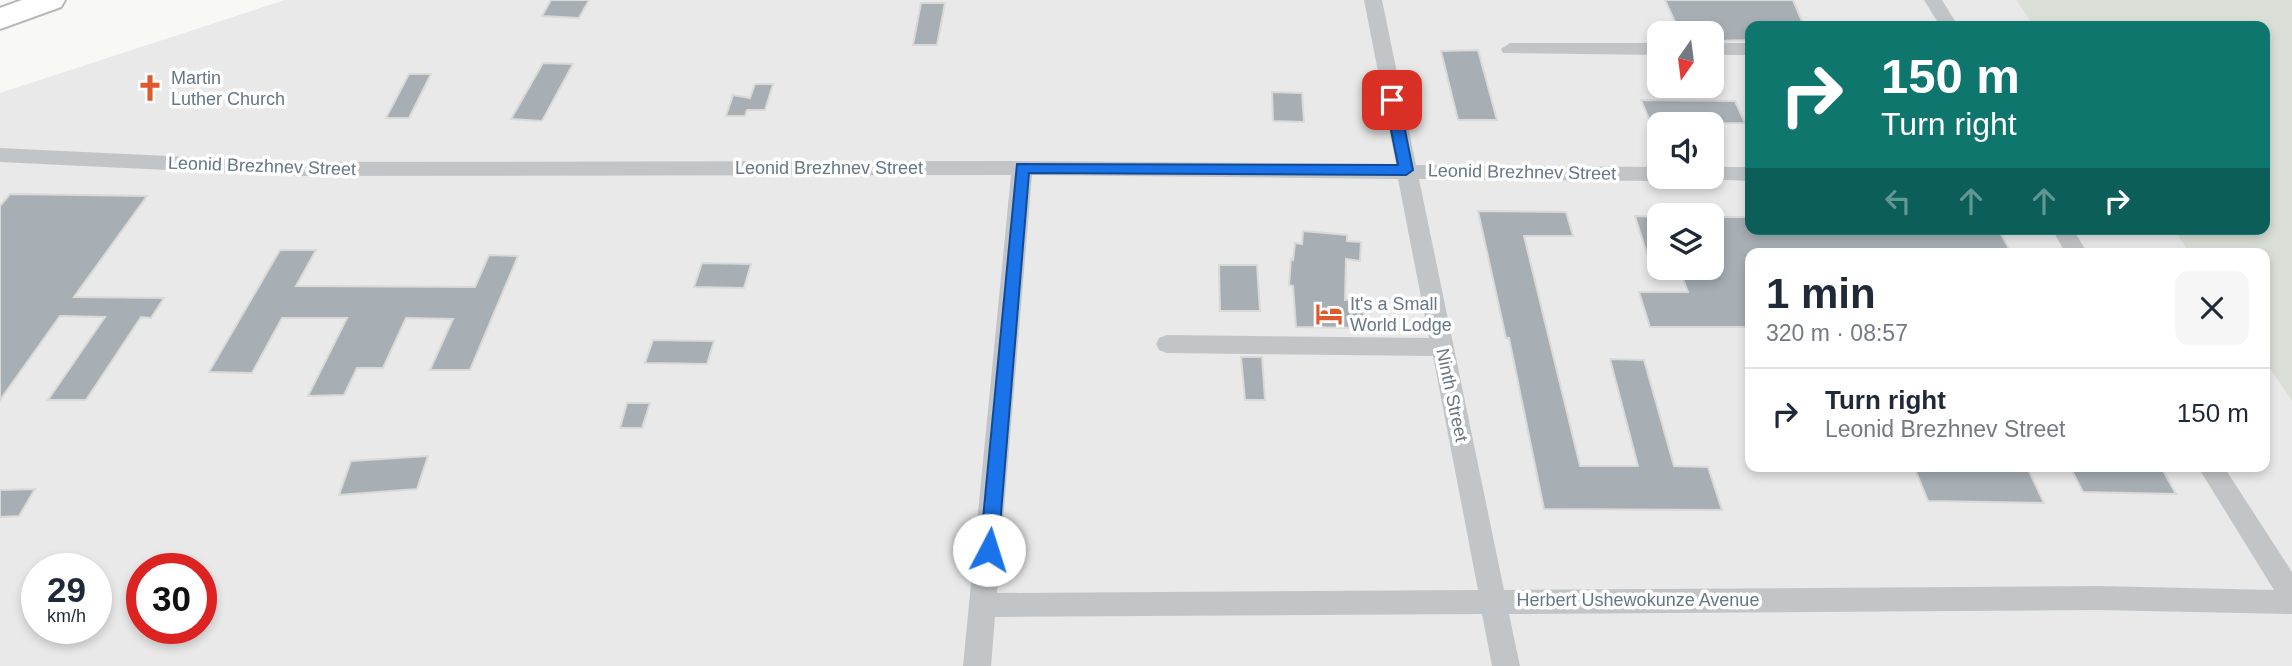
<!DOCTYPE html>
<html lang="en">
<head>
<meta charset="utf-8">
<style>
	:root { --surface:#fff; --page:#f6f6f7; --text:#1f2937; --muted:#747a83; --line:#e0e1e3 }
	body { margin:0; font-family:Helvetica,sans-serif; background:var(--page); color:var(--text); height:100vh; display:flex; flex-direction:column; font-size:26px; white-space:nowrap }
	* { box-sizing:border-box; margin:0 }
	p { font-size:23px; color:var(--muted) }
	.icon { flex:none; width:38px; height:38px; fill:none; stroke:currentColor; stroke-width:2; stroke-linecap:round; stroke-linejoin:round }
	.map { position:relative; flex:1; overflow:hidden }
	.sheet { position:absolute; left:1745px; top:248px; width:525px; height:224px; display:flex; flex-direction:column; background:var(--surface); border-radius:14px; box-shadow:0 4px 10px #0003 }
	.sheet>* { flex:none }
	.hud { position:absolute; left:1745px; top:21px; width:525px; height:214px; border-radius:14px; box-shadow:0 4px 10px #0003; background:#0f766e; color:#fff; overflow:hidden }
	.needle { width:46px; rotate:194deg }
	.fabs { position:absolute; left:1647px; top:21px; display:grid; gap:14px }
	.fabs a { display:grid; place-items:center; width:77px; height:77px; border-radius:14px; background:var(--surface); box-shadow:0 4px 10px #0003; font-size:35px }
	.speed { position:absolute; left:21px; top:553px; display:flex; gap:14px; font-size:35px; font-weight:700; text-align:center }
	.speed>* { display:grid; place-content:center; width:91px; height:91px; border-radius:50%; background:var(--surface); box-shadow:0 4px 10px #0003; line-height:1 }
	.speed small { font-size:18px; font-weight:400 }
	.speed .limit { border:10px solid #d22; background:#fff; color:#111 }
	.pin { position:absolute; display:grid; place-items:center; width:60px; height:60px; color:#fff; margin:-30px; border-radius:14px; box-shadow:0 4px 10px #0006 }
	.me { position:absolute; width:77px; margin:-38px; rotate:5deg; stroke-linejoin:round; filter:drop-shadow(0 0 5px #0008) }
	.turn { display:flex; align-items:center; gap:24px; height:147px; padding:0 21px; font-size:32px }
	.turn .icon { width:91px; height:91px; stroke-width:2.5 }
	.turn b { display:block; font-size:49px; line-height:60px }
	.lanes { display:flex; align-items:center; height:66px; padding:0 21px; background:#0003; justify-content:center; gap:35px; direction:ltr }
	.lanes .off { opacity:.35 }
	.round { display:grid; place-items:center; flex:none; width:74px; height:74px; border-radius:14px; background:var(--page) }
	.head { display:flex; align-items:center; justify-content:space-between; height:119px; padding:0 21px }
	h1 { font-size:42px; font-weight:700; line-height:52px }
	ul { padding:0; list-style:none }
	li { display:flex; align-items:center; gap:21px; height:91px; padding:0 21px; border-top:2px solid var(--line) }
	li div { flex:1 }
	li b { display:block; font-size:26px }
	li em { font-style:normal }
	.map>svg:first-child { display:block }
</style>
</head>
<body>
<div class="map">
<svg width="2292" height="666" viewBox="0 0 2292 666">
	<rect width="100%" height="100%" fill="#f8f8f5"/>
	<path fill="#e8e9e8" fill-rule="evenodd" d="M285,0H2292V666H0V93ZM1750,26H2264V229H1750ZM1659,33H1712V86H1659ZM1659,124H1712V177H1659ZM1659,215H1712V268H1659ZM1750,254H2264V467H1750ZM37,569H96V628H37ZM142,569H201V628H142Z"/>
	<polygon fill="#d9ded6" points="2016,0 2292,0 2292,401 2265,361 2264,254 2190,254 2174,229 2264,229 2264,26 2034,26"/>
	<g fill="#a7afb5" stroke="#d9d9d7" stroke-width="2">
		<polygon points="551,0 589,0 579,18 542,16"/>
		<polygon points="1665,0 1793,0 1804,26 1750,26 1750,40 1712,41 1712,33 1680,33"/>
		<polygon points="921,3 945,3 937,45 913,45"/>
		<polygon points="1478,50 1497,120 1458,120 1441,51"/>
		<polygon points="543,63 573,64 542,121 511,119"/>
		<polygon points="409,74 431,74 409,118 386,118"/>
		<polygon points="755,84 773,84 765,110 747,110 745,116 726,116 733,95 750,98"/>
		<polygon points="1272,92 1302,93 1304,122 1273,121"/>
		<polygon points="1641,100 1735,101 1745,123 1651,124"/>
		<polygon points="10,194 147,196 74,297 164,298 151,318 141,317 86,400 48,400 105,317 60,316 0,400 0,206"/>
		<polygon points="1478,211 1566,212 1573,236 1524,236 1580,466 1638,466 1610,359 1644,360 1674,466 1708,467 1722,510 1544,509 1509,338 1506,338"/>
		<polygon points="1635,216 1659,217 1659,278 1655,279"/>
		<polygon points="1712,217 1750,217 1750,229 1998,229 2012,254 1970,254 1968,250 1773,249 1775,254 1750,254 1750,327 1650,327 1639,292 1688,292 1681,273 1712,273"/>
		<polygon points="1303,231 1347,235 1347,241 1361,242 1360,261 1346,259 1345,300 1362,300 1365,328 1296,327 1293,286 1289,285 1291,259 1293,260 1295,243 1302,244"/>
		<polygon points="280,250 316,250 296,286 475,287 489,255 518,256 470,370 430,370 453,319 406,318 383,368 357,368 344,395 308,396 347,318 282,318 252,373 209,372"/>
		<polygon points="702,263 751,264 744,288 694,287"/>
		<polygon points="1219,265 1257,265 1260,311 1220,311"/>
		<polygon points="653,340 714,341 707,364 645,363"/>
		<polygon points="1241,357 1262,357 1265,400 1245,400"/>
		<polygon points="627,403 650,403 642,428 620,428"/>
		<polygon points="428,456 417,489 339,495 351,461"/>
		<polygon points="1914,467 2027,467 2044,503 1928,501"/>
		<polygon points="2070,467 2161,467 2176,494 2083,492"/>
		<polygon points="35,489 19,516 0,517 0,490"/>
	</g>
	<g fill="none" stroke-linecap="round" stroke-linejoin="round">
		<defs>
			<polygon id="highway" points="22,0 65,0 61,7 0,29 0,8"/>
		</defs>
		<use href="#highway" stroke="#b6b9bc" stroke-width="4"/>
		<g fill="#c1c5c8" fill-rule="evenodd">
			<path d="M1364,0H1382L1416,165L1659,167V177H1668L1659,181L1419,179L1504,590L2098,586L2274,590L2198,467H2224L2292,572V614L2098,610L1509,614L1520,666H1492L1482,614L995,617L991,666H963L1011,175L290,176L0,162V148L290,162L1022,161L1396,164ZM1032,175L1398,179L1429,338L1167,335L1159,338L1156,344L1159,350L1167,353L1433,356L1478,590L997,593Z"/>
			<polygon points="1924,0 1942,0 1958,26 1940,26"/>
			<polygon points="1510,43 1659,43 1659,55 1503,53 1501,49"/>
			<rect x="1712" y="43" width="38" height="12"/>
			<polygon points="1712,167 1750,167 1750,181 1705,179 1703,177 1712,177"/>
			<polygon points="2052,229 2073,229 2088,254 2066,254"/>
		</g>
		<use href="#highway" fill="#fff" fill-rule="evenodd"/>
	</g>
	<polygon fill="#1a73e8" stroke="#114b97" stroke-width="2" points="1392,95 1399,100 1413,170 1406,175 1029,173 998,550 996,556 989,558 983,556 980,550 1017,164 1398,165 1385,100"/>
	<defs>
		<symbol id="church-bare" viewBox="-9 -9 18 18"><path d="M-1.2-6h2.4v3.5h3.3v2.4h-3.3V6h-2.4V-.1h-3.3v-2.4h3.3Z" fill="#e0592d" stroke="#fff" stroke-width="2.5" paint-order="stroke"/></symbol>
		<symbol id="hotel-bare" viewBox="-9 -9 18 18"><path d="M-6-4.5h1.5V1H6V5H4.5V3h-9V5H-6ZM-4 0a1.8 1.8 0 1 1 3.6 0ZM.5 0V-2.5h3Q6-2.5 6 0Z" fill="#e0592d" stroke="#fff" stroke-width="2.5" paint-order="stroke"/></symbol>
	</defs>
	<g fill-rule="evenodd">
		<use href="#church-bare" x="131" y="69" width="38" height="38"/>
		<use href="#hotel-bare" x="1310" y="295" width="38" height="38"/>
	</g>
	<g text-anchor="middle" stroke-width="7" stroke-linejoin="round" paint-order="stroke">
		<g font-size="18" fill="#677785" stroke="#fff" text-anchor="start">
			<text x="171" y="84">Martin<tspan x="171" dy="21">Luther Church</tspan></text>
			<text x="1350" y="310">It's a Small<tspan x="1350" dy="21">World Lodge</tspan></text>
		</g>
		<g font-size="18" fill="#677785" stroke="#fff">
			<text transform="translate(262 166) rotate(2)" y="6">Leonid Brezhnev Street</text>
			<text x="829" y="174">Leonid Brezhnev Street</text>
			<text transform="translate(1522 172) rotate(1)" y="6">Leonid Brezhnev Street</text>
			<text transform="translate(1452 395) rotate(78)" y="6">Ninth Street</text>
			<text x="1638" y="606">Herbert Ushewokunze Avenue</text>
		</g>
	</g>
</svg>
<div class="fabs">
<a><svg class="needle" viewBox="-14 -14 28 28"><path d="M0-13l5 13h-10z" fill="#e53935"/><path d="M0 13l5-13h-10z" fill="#747a83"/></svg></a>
<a><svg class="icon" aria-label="sound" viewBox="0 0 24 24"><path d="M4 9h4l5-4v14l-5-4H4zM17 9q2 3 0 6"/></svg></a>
<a><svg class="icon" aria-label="layers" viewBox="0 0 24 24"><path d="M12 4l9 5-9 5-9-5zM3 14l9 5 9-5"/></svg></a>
</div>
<div class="speed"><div>29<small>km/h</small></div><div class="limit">30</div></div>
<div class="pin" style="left:1392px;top:100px;background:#d93025"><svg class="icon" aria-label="arrive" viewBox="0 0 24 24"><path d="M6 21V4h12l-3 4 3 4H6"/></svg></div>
<svg class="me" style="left:989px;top:550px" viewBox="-20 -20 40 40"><circle r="19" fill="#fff"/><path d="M0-13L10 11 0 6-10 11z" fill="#1a73e8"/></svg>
<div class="hud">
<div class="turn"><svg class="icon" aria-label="right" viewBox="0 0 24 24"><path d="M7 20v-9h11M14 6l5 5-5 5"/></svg><div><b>150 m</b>Turn right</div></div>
<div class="lanes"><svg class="icon off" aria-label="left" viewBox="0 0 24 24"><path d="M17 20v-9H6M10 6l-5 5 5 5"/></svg><svg class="icon off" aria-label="ahead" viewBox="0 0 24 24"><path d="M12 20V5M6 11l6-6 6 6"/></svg><svg class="icon off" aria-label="ahead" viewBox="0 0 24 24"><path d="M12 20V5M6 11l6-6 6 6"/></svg><svg class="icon" aria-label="right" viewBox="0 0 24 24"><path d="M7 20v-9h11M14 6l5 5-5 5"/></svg></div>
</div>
<section class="sheet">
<div class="head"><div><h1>1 min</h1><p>320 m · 08:57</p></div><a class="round"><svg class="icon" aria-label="close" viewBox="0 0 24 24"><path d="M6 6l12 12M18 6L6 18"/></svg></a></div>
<ul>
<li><svg class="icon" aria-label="right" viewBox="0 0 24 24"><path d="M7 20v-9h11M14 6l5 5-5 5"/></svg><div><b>Turn right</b><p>Leonid Brezhnev Street</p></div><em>150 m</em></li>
</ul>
</section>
</div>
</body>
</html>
